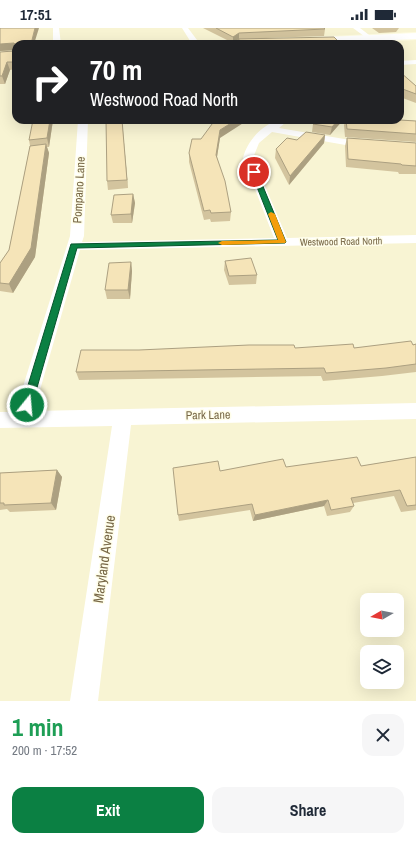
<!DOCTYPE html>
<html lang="en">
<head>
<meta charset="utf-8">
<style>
	:root { --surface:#fff; --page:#f6f6f7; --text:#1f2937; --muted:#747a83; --accent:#0b8043 }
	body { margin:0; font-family:"Archivo Narrow",sans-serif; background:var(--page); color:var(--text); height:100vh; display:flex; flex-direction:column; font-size:15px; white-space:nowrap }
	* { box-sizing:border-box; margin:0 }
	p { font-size:13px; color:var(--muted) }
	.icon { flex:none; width:22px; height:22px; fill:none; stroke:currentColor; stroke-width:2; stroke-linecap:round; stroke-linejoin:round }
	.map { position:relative; height:673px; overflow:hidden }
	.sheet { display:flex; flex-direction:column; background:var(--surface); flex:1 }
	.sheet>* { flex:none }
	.top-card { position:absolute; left:12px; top:12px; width:392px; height:84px; border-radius:12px; box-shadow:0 4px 16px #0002; background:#202124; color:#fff; overflow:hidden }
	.needle { width:26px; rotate:261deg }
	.buttons { position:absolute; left:360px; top:565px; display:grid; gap:8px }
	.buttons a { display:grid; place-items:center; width:44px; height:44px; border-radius:8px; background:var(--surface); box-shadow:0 4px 16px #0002; font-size:20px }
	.pin { position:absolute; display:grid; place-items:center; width:34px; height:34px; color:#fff; margin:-17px; border:2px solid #fff; border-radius:50%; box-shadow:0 1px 4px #0007 }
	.me { position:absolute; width:44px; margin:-22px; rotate:17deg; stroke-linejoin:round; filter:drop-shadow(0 0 3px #0008) }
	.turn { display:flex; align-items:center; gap:14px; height:84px; padding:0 12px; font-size:18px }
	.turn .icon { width:52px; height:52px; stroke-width:2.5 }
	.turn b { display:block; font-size:28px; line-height:34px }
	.round { display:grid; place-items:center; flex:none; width:42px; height:42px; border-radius:12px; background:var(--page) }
	.overview { display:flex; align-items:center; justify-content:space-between; height:68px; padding:0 12px }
	h1 { font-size:24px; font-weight:800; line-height:30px; color:#1e9e55 }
	.primary-button { display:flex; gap:8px; margin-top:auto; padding:8px 12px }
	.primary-button a { flex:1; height:46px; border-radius:12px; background:var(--accent); color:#fff; font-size:16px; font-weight:800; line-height:46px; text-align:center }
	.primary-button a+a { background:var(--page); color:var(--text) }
	.status { display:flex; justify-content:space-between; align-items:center; height:28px; padding:0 20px; background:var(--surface); direction:ltr }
	.status svg { height:11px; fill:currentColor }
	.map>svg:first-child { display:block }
</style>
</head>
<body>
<div class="status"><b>17:51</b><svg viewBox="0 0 49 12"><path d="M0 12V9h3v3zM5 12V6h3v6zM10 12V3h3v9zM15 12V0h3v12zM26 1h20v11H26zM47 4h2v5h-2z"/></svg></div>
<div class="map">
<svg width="416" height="673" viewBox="0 0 416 673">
	<rect width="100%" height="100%" fill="#fefce3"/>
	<g fill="#f8f4d3" fill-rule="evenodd">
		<polygon points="0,0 416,0 416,4 155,16 16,16 16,23 0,24"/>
		<path d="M416,12V673H0V33L16,32V92H400V16H338ZM367,572H397V602H367ZM367,624H397V654H367Z"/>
	</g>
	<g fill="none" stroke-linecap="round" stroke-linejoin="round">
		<g fill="#fff" fill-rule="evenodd">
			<polygon points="53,0 59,0 61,16 53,16"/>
			<polygon points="182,0 188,0 200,16 192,16"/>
			<polygon points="353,0 360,0 373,10 368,11"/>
			<polygon points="416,32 416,36 400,37 400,33"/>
			<path d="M78,92H88L84,208L82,214L274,210L243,130C247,113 262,96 280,92L285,95L279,100L368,115L373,118L368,121L272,104L259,115L253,130L287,210L416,207V215L80,222L34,383L416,375V391L131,397L98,673H70L112,398L0,400V384H15L70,208Z"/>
		</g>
		<polygon fill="#fff" fill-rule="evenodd" points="416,5 416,11 305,16 300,13 305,10"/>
	</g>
	<g fill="#d3c49e">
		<polygon points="0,0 16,16 16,41 10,42 5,56 0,56 0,24 14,23 15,22 0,23"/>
		<polygon points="203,0 324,0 325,1 324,8 266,10 341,16 237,16 237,12 233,15"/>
		<polygon points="372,0 399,0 396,4 379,5"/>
		<polygon points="400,44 416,58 416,75 400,69"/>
		<polygon points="53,92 49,119 47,119 49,125 35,229 13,265 0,263 0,235 9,222 30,118 29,112"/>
		<polygon points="122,92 128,160 108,162 107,153"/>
		<polygon points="343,92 330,107 312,104 313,96"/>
		<polygon points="346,92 400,92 416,93 416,114 345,109 344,97"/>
		<polygon points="325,107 324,115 289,157 275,130 276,121 297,112"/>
		<polygon points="220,110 217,129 231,184 230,193 211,194 210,191 204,192 189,134 189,125 201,111"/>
		<polygon points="347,110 416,115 416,146 399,146 398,144 346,139 345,118"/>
		<polygon points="133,166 135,175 132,195 113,195 111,187"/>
		<polygon points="225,233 257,247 256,256 229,257 224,242"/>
		<polygon points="131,234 132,243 130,271 107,271 105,262"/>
		<polygon points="416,316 416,344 382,348 323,353 321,348 79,352 76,344 295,320 354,320"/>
		<polygon points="416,429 416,482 401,484 394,468 353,475 354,478 350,484 327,488 324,478 253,493 250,482 179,493 178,487 220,443 286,439 361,438"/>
		<polygon points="57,442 62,449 56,482 10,484 7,481 0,482 0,445"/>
	</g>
	<g fill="#aca081">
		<polygon points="35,0 39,0 34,16 31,16"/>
		<polygon points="239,5 239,11 237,11 237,12 233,15 233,9"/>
		<polygon points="14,15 16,22 0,23 0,16"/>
		<polygon points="7,34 10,42 5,56 2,48"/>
		<polygon points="50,92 53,92 49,119 47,110"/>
		<polygon points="122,92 128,160 127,152"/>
		<polygon points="236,92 248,92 220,110 216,135 216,127 220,102"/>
		<polygon points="338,92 343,92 330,107 332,99"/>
		<polygon points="325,107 324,115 289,157 290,148"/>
		<polygon points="46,116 49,125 35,229 13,265 9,256 35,191"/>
		<polygon points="133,166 135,175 132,195 131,186"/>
		<polygon points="131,234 132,243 130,271 128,262"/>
		<polygon points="57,442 62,449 56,482 51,475"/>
		<polygon points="328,472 324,478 253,493 255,487"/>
	</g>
	<g fill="#f5e4b8" stroke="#aca081">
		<polygon points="0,0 35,0 31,16 16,16 16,34 7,34 2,48 0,48 0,24 14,23 15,22 15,16 14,15 0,16"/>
		<polygon points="216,0 324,0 325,1 239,5 233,9"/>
		<polygon points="334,9 341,16 248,16 237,11"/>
		<polygon points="400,44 416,58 416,66 400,60"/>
		<polygon points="33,92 50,92 47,110 29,112"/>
		<polygon points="106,92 122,92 127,152 107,153"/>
		<polygon points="215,92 236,92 220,102 216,127 225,153 231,184 211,185 210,182 204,183 189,125 192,111 201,111"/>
		<polygon points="318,92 338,92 332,99 313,96"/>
		<polygon points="346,92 400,92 416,93 416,106 347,101"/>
		<polygon points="306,104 325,107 290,148 276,121 287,110 297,112"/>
		<polygon points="347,110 416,115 416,138 402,137 401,136 348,131"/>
		<polygon points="46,116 31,220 9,256 0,255 0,235 9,222 30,118"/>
		<polygon points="133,166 131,186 111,187 114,167"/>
		<polygon points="251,230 257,247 229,248 225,233"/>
		<polygon points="131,234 128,262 105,262 109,235"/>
		<polygon points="411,313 413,317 416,316 416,336 386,340 326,345 324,340 76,344 81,322 139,322 249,317 294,317 295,320 353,316 354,320"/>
		<polygon points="357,429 361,438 416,429 416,477 407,478 400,462 351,470 354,478 331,482 328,472 255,487 252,476 178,487 173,440 218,433 220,443 283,431 286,439"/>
		<polygon points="57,442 51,475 4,477 4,475 0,475 0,445"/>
	</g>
	<polygon fill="#0b8043" stroke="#07532c" points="254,142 257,144 286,214 285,215 77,220 32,377 30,380 27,381 23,380 22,377 71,216 278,212 251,144"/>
	<polygon fill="#f59e0b" points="271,184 275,186 286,214 285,215 222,217 218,215 222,213 278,212 268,186"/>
	<g text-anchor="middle" stroke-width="3" stroke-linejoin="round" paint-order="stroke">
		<g font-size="10" fill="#786847" stroke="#fffeea">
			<text transform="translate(341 213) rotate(-1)" y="4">Westwood Road North</text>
		</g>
		<g font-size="12" fill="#786847" stroke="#fffeea">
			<text transform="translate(79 162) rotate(-87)" y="4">Pompano Lane</text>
			<text transform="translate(208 387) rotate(-1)" y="4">Park Lane</text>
		</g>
		<g font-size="14" fill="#786847" stroke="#fffeea">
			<text transform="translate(104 531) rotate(-82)" y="5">Maryland Avenue</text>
		</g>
	</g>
</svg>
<div class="buttons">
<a><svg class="needle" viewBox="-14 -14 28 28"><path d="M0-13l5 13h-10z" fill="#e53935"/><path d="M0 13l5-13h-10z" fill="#747a83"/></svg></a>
<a><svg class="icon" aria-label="layers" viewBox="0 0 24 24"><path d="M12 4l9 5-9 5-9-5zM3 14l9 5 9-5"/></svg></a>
</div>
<div class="pin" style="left:254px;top:144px;background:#d93025"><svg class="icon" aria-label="arrive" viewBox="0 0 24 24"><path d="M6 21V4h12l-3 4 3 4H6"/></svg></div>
<svg class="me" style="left:27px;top:377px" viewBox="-20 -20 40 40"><circle r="17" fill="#0b8043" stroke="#fff" stroke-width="3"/><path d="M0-11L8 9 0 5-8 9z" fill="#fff"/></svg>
<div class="top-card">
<div class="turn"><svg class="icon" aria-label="right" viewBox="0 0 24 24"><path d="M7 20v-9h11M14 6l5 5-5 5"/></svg><div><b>70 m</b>Westwood Road North</div></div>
</div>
</div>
<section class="sheet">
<div class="overview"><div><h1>1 min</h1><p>200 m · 17:52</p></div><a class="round"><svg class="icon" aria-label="close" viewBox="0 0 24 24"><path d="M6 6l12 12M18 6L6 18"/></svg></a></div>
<div class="primary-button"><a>Exit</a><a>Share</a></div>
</section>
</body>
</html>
